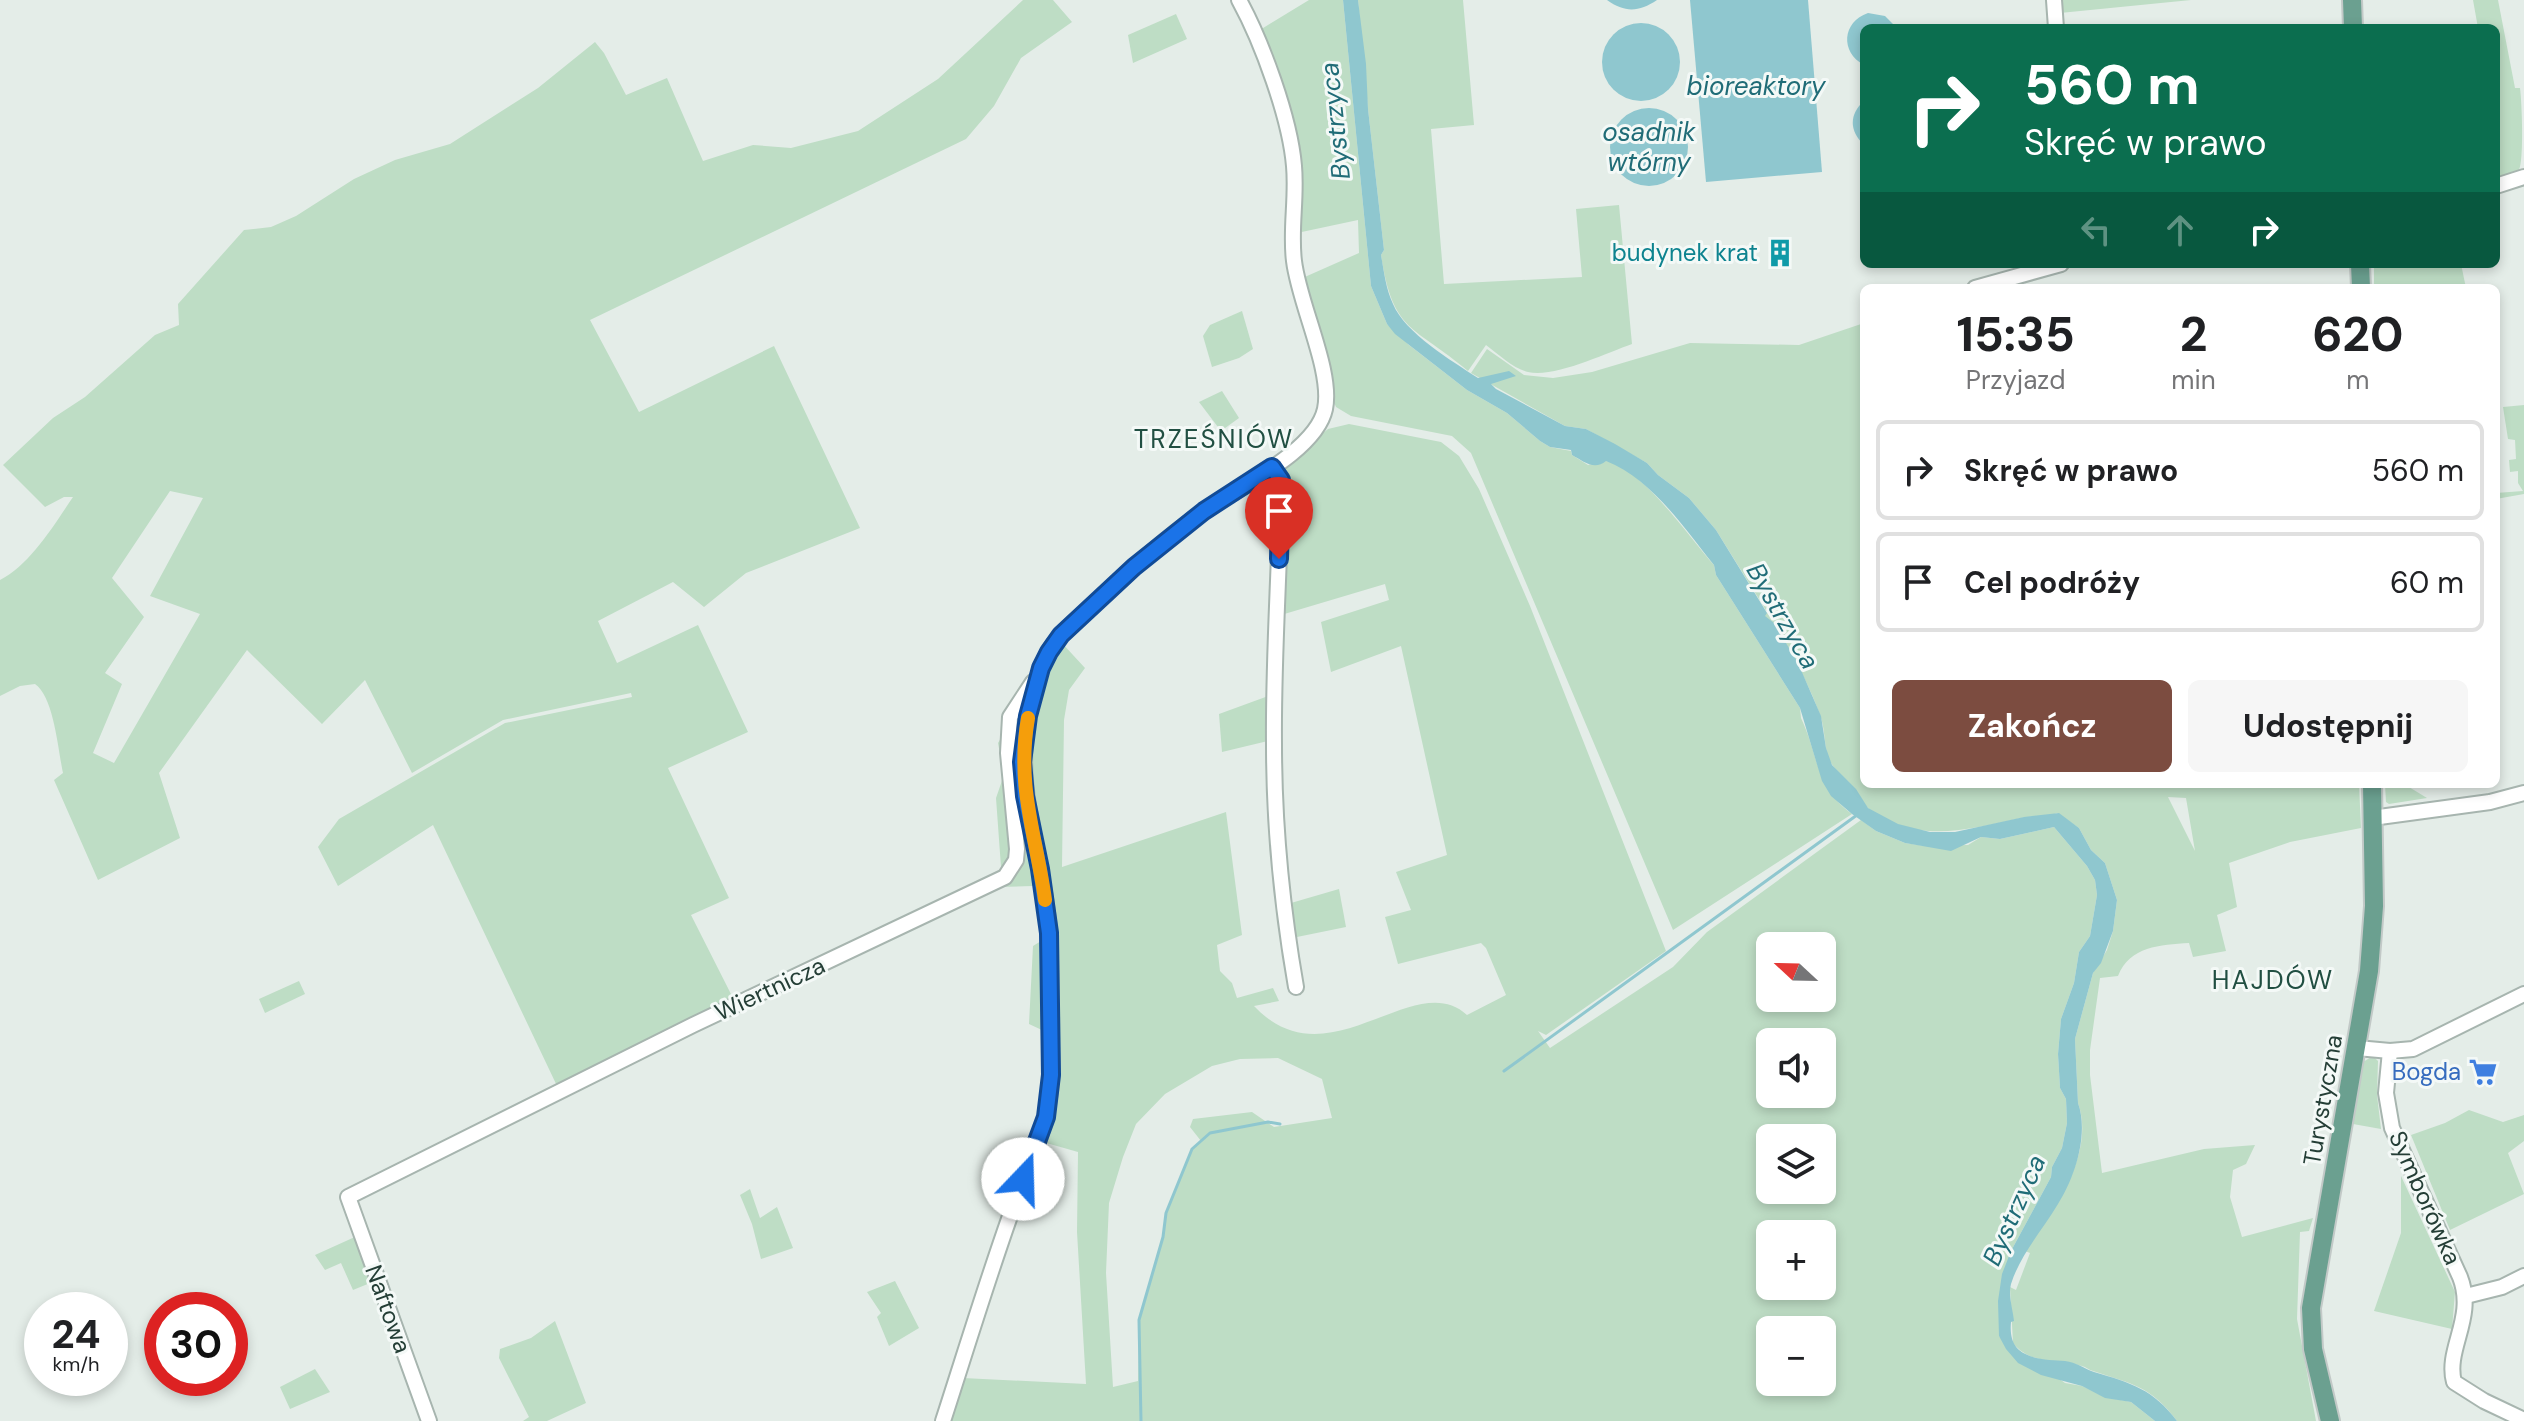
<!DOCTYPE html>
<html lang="pl">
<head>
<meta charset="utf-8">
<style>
	:root { --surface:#fff; --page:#f6f6f6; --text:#202124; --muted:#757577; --line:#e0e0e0; --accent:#7c4c40 }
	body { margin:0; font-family:"DM Sans",sans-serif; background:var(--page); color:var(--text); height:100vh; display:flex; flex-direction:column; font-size:30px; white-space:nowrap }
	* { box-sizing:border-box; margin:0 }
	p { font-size:26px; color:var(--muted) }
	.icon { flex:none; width:44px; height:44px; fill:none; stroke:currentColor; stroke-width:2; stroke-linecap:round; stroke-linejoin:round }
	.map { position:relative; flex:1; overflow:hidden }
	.side { position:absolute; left:1860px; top:284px; width:640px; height:504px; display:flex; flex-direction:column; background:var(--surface); border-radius:12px; box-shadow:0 4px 12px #0003 }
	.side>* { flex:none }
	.hud { position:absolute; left:1860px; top:24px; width:640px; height:244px; border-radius:12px; box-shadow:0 4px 12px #0003; background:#0b6e4f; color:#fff; overflow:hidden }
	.needle { width:52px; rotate:292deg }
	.buttons { position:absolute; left:1756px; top:932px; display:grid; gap:16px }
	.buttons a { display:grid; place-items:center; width:80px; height:80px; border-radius:12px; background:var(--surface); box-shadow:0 4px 12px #0003; font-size:40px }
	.speed { position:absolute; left:24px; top:1292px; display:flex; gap:16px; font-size:40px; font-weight:700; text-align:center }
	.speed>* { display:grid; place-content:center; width:104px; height:104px; border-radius:50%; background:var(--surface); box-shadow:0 4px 12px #0003; line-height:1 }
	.speed small { font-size:20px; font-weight:400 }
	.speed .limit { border:12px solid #d22; background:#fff; color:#111 }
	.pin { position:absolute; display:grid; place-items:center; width:68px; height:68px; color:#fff; margin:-82px -34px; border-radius:50% 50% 50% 0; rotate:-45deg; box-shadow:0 0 8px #0007 }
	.pin .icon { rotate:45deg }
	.me { position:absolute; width:88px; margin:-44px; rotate:21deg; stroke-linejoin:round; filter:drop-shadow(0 0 6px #0008) }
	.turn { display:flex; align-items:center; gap:28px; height:168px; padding:0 32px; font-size:36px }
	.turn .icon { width:104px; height:104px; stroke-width:2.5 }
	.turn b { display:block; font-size:56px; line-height:68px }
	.lanes { display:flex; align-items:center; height:76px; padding:0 32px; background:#0003; justify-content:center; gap:40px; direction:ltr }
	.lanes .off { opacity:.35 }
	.eta { display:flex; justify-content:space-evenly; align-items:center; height:136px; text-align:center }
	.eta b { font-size:48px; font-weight:700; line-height:56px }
	.primary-button { display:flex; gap:16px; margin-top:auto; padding:16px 32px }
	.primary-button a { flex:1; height:92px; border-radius:12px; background:var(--accent); color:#fff; font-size:32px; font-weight:700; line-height:92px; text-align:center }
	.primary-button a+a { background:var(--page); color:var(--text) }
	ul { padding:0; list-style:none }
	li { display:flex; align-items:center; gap:24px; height:100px; margin:0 16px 12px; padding:0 16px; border:4px solid var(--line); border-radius:12px }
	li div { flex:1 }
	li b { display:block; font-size:30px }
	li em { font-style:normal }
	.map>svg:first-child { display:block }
</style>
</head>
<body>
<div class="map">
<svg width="2524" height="1421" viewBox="0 0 2524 1421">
	<rect width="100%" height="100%" fill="#e4ede8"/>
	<g fill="#beddc5" fill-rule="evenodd">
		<path d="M1023,0H1053L1072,22L1021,58L994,106L966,139L590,320L639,412L774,346L860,528L746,573L704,607L673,582L598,621L617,663L698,625L748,732L668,768L729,898L691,915L734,1000L558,1088L433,825L338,886L318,847L339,819L505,723L632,697L631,693L503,720L412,773L365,680L322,724L247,650L159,773L180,838L98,880L54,780L63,773C58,750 54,697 35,684L20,686L0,696V580C30,565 54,525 73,497H64L45,507L3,465L53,418L85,397L155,335L179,325L178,304L244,230L271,227L296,216L354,179L395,160L450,144L538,88L595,42L604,53L626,95L667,78L703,161L753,145L791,148L858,131L938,79ZM170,491L203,498L150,596L200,614L114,763L93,753L122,684L105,673L144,617L112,578Z"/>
		<path d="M1309,0H1343L1371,286L1387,324L1409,345L1467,390L1507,413L1540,441L1550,447L1571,451L1572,455L1588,465C1593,464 1601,461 1606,461C1641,466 1691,540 1714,565L1716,575L1800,708L1801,718C1819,756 1815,787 1852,814L1673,930L1471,453L1452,436L1351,416L1336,407L1330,393L1298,280L1359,253L1358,220L1297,233L1289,145L1255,33Z"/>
		<path d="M1358,0H1463L1474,125L1431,129L1444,284L1582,277L1576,209L1619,205L1632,344C1606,353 1555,378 1528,372C1514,369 1498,354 1486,345L1468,371C1414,325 1393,334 1381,255L1384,250L1368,109Z"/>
		<polygon points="2059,0 2191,0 2060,13"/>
		<path d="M2473,0H2498L2515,88H2520C2522,103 2524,160 2519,170C2514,177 2504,178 2496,180V28H2478Z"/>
		<polygon points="1176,14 1187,39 1133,63 1128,35"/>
		<polygon points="2374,264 2461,264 2466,288 2374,288"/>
		<polygon points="1242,311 1253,349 1239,358 1212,367 1203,336 1210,325"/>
		<path d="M1864,323V784H2359L2361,828L2290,842L2229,863L2237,907L2217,915L2226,951L2193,957L2189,943C2160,945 2130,946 2118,976L2100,978L2090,1050V1075L2102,1173L2204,1149L2255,1145L2246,1164L2233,1170L2230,1197L2242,1237L2313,1218L2309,1231L2300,1232L2297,1319L2316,1421H2177C2151,1386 2132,1384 2093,1371C2089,1370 2086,1367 2082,1366C2058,1359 2030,1365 2013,1343L2010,1287L2016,1290L2030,1253L2025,1251C2053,1211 2096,1154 2078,1103L2075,1039L2093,973L2107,950L2113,931L2117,900L2105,863L2091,850L2079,828L2057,813C2046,818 2033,815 2021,818C1973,829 1912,845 1869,809C1863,804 1860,795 1855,789C1846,778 1833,770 1828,757C1824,743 1825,728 1820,715C1812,691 1783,630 1764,616L1767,612L1716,530L1689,498L1658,475L1647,463L1586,429L1565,426L1471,373L1487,349L1524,375L1553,378L1592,372L1690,343L1799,345ZM2168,797L2186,798L2195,851Z"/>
		<polygon points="1222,391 1239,418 1221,431 1199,402"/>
		<polygon points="2524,405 2524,494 2496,499 2496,493 2523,491 2518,483 2518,471 2510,472 2509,460 2516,459 2515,440 2508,439 2503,407"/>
		<path d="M1349,424L1441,442L1459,456L1479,489L1530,606L1666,951L1546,1035L1538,1031L1550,1048L1673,967L1707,932L1861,820L1876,831L1905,843L1925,846L1968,845L1981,837L2000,839L2054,827L2087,866L2095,880L2097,895L2090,936L2079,952L2074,983L2061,1019L2058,1054L2060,1088L2066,1099L2067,1123L2062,1148L2052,1167L2051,1177L2011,1251L1999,1336L2065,1383L2082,1386L2105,1397L2131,1402L2155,1421H949L963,1378L1086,1384L1077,1232L1078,1152L1043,1142L1048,1121L1044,1031L1029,1024L1033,946L1041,941L1033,886L999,887L1001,867L996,798L1004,775L998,743L1004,733L1018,735V777L1026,778C1032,725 1035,690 1061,642L1085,668L1069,690L1064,720L1062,867L1226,812L1242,935L1217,945L1220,971L1232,983L1237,998L1273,988L1279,1001L1254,1006C1328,1085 1414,966 1467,1015L1506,995L1486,948L1481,943L1398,964L1385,917L1411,910L1396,872L1447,855L1401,646L1331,672L1321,622L1389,600L1385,584L1281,615L1285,469L1294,457L1328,429ZM1770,946H1822V998H1770ZM1770,1042H1822V1094H1770ZM1278,1058L1322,1079L1332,1118L1274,1127L1252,1112L1193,1119L1190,1127L1201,1141L1192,1149L1166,1213L1163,1237L1139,1322L1138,1381L1113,1387L1106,1273L1109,1203L1123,1157L1136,1124L1165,1094L1212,1066L1240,1059ZM1770,1138H1822V1190H1770ZM1770,1234H1822V1286H1770ZM1770,1330H1822V1382H1770Z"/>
		<polygon points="1271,695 1272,740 1222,752 1219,714"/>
		<polygon points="2385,784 2404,784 2427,798 2389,804 2386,802"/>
		<polygon points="1339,889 1346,927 1292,938 1291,903"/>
		<polygon points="299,981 305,994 265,1013 259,999"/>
		<polygon points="2373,1056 2378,1061 2377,1095 2381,1129 2353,1124 2363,1062"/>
		<polygon points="2469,1110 2503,1122 2524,1115 2524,1141 2508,1153 2524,1194 2450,1230 2411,1135 2445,1123"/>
		<polygon points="2401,1176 2455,1292 2452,1329 2374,1311 2401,1233"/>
		<polygon points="750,1189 760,1218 777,1207 793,1248 761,1259 752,1224 740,1195"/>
		<polygon points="357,1236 375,1281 353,1290 341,1263 325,1270 315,1255"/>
		<polygon points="895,1281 919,1328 889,1346 877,1317 881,1313 867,1292"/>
		<polygon points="555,1321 586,1403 547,1421 523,1421 529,1417 499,1358 500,1349 531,1338"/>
		<polygon points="315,1369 330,1392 290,1409 280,1387"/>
	</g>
	<g fill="#8fc7cf">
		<path d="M1343,0H1358L1366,64L1368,109L1384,250L1381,255C1384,272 1386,289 1393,304C1405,333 1452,361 1478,378L1509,371L1516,376L1491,384L1496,389L1565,426L1586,429L1615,444L1647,463L1658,475L1689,498L1716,530L1767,613L1765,616L1774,623L1798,663L1821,716L1826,748L1832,765L1856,789L1868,808L1898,824L1930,832H1955L2024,817L2059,813L2079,828L2091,850L2105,863L2117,900L2113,931L2101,963L2093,973L2075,1039L2078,1103C2089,1134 2075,1177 2058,1204C2042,1231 2021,1253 2011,1284C2008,1295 2013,1310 2014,1321L2011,1322C2010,1332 2011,1343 2019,1350C2031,1360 2052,1360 2065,1361C2076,1362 2085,1369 2094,1372C2131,1383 2153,1389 2177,1421H2155L2131,1402L2105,1398L2082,1386L2041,1375L2018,1363L2006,1349L1999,1336L1998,1301L2002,1274L2011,1251L2051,1177L2052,1167L2062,1148L2067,1123L2066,1099L2060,1088L2058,1054L2061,1019L2074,983L2079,952L2090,936L2097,895L2095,880L2087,866L2054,827L2000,839L1981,837L1951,851L1905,843L1876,831L1852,814L1831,796L1822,781L1800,708L1716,575L1714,565C1684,528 1652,479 1606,461C1594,471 1583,461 1572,455L1571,450L1550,447L1540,441L1507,413L1467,390L1395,334L1387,324L1371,286Z"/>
		<path d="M1607,0H1657C1639,12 1625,13 1607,0Z"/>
		<polygon points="1690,0 1808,0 1822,172 1706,182"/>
		<path d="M1868,13L1885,16L1897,28H1864V65C1840,52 1842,22 1868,13Z"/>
		<circle cx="1641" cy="62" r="39"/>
		<path d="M1864,101V145C1849,131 1849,114 1864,101Z"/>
		<circle cx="1649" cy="147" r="39"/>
	</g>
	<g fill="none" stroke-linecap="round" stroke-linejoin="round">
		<g stroke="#8fc7cf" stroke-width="3">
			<polyline points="1504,1071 1857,815"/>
			<polyline points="1141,1421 1139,1320 1163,1237 1166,1213 1192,1149 1210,1133 1268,1122 1280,1124"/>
		</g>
		<defs>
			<g id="minor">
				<polyline points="2054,0 2056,28"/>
				<polyline points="2496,186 2524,177"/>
				<polyline points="1975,288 2061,264"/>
				<path d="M1272,467L1281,480C1280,568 1273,656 1274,744C1274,825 1282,907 1296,987"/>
				<polyline points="2372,818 2490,802 2524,793"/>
				<polyline points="2357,1048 2390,1051 2413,1049 2524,994"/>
				<path d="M2390,1051L2386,1093L2392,1128L2460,1277C2476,1318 2445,1349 2454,1382L2484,1401L2524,1420"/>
				<polyline points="2466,1296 2502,1287 2524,1276"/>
				<polyline points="429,1421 348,1197 693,1025 1005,877 1016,860 1017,849 1008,753 1010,717 1033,682"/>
				<path d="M943,1421C965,1353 986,1284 1010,1216C1026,1172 1049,1127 1051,1079C1052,1053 1050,1026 1050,1000C1050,973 1051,946 1048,920C1040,847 1012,781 1030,707C1035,687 1040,665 1051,648C1064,628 1085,613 1102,597C1135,566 1169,535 1206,510C1240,486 1316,451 1325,409C1333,371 1299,304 1294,261C1290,230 1297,198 1294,166C1290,118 1262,42 1239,0"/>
			</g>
			<g id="major">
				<polyline points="2352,0 2353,28"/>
				<polyline points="2360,264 2361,288"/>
				<polyline points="2330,1421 2313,1349 2311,1308 2369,971 2374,906 2372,784"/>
			</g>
		</defs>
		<use href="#minor" stroke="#a7b5af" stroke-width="18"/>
		<use href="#major" stroke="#c2c9c7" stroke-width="22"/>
		<use href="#minor" stroke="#fff" stroke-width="14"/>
		<use href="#major" stroke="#6ba090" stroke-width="18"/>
	</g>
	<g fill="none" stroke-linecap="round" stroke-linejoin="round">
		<defs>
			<polyline id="route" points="1023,1179 1046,1117 1051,1075 1049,933 1040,869 1025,796 1022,762 1028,716 1041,668 1049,652 1061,635 1134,567 1204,511 1272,467 1281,480 1279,559"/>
		</defs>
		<use href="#route" stroke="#114b97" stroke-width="20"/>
		<use href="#route" stroke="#1a73e8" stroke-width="14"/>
		<path stroke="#f59e0b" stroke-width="14" d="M1028,718C1016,787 1036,834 1045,900"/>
	</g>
	<defs>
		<symbol id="building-bare" viewBox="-9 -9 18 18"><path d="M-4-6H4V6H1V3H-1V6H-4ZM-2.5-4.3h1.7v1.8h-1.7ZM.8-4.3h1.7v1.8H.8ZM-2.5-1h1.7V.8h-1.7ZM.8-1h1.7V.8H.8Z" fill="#0f9aa8" stroke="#f4f9f7" stroke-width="2.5" paint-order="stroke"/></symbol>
		<symbol id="supermarket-bare" viewBox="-9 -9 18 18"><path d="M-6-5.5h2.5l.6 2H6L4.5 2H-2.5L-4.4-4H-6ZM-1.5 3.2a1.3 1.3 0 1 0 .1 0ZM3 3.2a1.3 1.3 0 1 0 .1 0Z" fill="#3f7fe0" stroke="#f4f9f7" stroke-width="2.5" paint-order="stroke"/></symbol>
	</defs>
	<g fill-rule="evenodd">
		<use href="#building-bare" x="1760" y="233" width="40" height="40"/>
		<use href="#supermarket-bare" x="2463" y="1052" width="40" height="40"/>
	</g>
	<g text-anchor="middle" stroke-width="6" stroke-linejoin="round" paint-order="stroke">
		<g font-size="24" fill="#0d838f" stroke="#f4f9f7" text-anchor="end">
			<text x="1758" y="261">budynek krat</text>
		</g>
		<g font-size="24" fill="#243e36" stroke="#f4f9f7">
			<text transform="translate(770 989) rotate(-25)" y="8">Wiertnicza</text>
			<text transform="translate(2323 1100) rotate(-80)" y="8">Turystyczna</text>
			<text transform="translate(2425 1198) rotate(66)" y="8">Symborówka</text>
			<text transform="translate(388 1309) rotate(70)" y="8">Naftowa</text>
		</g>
		<g font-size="24" fill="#366cbe" stroke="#f4f9f7" text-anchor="end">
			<text x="2461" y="1080">Bogda</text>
		</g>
		<g font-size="26" font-style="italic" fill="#206c77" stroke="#f4f9f7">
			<text x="1756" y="95">bioreaktory</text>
			<text transform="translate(1335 121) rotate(-96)" y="9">Bystrzyca</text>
			<text x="1649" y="141">osadnik<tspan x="1649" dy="30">wtórny</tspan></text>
			<text transform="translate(1783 616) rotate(60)" y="9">Bystrzyca</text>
			<text transform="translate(2014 1210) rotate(-66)" y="9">Bystrzyca</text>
		</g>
		<g font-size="26" letter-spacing="2" fill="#214f42" stroke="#f4f9f7">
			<text x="1214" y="448">TRZEŚNIÓW</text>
			<text x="2273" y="989">HAJDÓW</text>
		</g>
	</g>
</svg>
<div class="buttons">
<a><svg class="needle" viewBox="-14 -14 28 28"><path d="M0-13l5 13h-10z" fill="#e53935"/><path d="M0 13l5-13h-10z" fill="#757577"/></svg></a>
<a><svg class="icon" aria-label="sound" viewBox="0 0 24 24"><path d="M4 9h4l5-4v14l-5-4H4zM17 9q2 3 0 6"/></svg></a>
<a><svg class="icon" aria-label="layers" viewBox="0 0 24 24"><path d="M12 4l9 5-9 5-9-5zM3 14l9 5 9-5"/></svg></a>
<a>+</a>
<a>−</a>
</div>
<div class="speed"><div>24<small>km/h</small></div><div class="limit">30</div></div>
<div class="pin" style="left:1279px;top:559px;background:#d93025"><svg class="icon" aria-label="arrive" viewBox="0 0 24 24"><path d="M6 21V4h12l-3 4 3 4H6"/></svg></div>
<svg class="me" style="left:1023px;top:1179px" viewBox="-20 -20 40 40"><circle r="19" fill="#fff"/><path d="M0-13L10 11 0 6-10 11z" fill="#1a73e8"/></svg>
<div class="hud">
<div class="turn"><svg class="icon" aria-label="right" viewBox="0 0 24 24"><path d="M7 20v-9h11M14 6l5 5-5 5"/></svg><div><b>560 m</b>Skręć w prawo</div></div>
<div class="lanes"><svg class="icon off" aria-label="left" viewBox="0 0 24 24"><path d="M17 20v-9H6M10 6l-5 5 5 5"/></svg><svg class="icon off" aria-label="ahead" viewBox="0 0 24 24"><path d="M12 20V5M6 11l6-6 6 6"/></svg><svg class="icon" aria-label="right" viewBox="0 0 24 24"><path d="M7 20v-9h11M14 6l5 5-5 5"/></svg></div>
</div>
<section class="side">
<div class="eta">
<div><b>15:35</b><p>Przyjazd</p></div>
<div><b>2</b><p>min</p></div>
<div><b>620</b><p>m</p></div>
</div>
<ul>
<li><svg class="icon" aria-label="right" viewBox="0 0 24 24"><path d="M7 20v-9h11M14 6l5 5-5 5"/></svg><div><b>Skręć w prawo</b></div><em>560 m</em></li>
<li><svg class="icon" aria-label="arrive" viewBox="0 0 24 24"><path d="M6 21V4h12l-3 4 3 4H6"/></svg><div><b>Cel podróży</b></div><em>60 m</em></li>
</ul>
<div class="primary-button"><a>Zakończ</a><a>Udostępnij</a></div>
</section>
</div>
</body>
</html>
